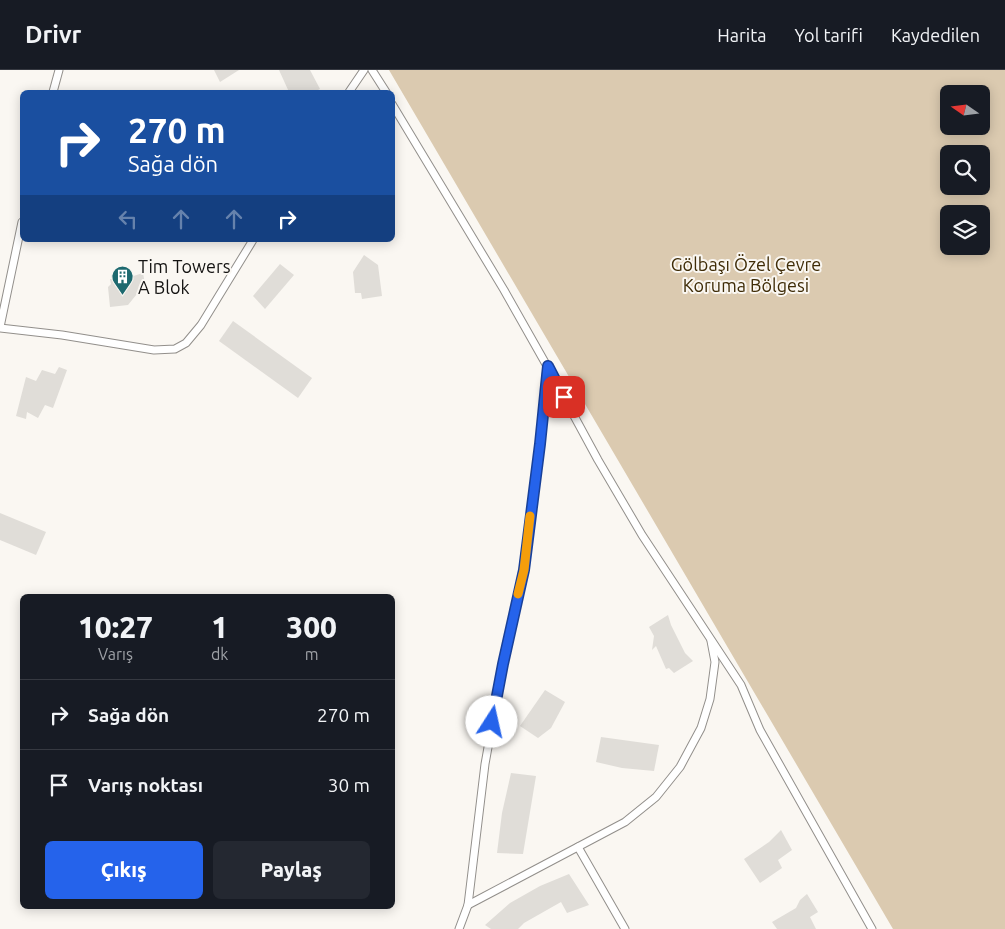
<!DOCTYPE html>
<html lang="tr">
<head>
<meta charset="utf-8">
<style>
	:root { --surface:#171b24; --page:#242831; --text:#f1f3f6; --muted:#9ea1a6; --line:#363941; --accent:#2563eb }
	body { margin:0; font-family:Ubuntu,sans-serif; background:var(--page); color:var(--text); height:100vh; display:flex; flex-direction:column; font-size:19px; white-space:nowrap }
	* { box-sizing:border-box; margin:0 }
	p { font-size:16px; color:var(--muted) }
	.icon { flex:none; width:28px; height:28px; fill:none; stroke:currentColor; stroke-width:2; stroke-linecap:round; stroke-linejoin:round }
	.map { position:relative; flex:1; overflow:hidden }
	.sheet { position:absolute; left:20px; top:524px; width:375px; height:315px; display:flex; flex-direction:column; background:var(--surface); border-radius:8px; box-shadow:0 2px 12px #0003 }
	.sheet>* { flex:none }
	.hud { position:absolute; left:20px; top:20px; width:375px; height:152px; border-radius:8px; box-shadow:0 2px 12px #0003; background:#1a4fa0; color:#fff; overflow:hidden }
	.needle { width:32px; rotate:284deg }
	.controls { position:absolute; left:940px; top:15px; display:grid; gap:10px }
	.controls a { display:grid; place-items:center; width:50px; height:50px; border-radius:8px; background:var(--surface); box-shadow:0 2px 12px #0003; font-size:25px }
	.pin { position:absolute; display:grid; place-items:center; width:42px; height:42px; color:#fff; margin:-21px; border-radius:10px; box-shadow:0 2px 8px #0006 }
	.me { position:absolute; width:55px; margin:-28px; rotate:10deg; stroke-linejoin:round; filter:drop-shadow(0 0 4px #0008) }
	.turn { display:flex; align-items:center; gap:18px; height:105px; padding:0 25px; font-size:22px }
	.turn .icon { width:65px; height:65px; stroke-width:2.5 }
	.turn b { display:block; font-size:35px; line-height:42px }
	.lanes { display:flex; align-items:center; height:48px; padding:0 25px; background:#0003; justify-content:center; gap:25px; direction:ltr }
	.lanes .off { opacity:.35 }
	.eta { display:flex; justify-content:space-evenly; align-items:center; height:85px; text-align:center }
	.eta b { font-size:30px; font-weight:800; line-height:35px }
	.primary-button { display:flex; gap:10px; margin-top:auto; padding:10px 25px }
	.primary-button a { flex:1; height:58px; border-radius:8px; background:var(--accent); color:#fff; font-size:20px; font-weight:800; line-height:58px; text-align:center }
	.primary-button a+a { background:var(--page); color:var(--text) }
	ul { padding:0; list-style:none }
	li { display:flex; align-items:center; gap:15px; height:70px; padding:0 25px; border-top:1px solid var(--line) }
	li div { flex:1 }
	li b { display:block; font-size:19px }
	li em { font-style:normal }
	header { display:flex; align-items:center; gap:30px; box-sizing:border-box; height:70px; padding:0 25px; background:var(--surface); border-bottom:1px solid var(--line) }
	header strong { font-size:24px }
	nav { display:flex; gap:28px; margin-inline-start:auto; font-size:18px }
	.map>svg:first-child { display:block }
</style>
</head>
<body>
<header>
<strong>Drivr</strong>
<nav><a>Harita</a><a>Yol tarifi</a><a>Kaydedilen</a></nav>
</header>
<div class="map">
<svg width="1005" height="859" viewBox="0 0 1005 859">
	<rect width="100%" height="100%" fill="#faf7f2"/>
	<path fill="#dbcab0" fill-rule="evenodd" d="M389,0H1005V859H893ZM949,24H981V56H949ZM949,84H981V116H949ZM949,144H981V176H949Z"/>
	<g fill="#e0ddd8">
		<polygon points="214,0 239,0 220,12"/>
		<polygon points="279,0 310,0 320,19 314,22 289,22"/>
		<polygon points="364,185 378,195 382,226 362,229 361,223 355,223 353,202"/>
		<polygon points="280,194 294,205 265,239 253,226"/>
		<polygon points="143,203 145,214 128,235 110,237 108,217 111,214 110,209 124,209"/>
		<polygon points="233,251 312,308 298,328 219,271"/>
		<polygon points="59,297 67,300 53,338 45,335 38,348 27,342 26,349 16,346 26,307 36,311 42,300 55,304"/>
		<polygon points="0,443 46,462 36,485 0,470"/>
		<polygon points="668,545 671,555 685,583 693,591 674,603 669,598 666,599 656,576 652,580 654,566 649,557"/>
		<polygon points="545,620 565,632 551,658 538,668 520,656"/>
		<polygon points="601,667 659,675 654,701 622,698 596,692"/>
		<polygon points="511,703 536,706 523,784 497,783 502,743"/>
		<polygon points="781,760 792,780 778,790 782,798 760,813 744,789 769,772"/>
		<polygon points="569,804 589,835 567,843 561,832 524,853 518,859 491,859 485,855 510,833 540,816"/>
		<polygon points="807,824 818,842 810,847 816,859 777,859 772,852 796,838 800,830"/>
	</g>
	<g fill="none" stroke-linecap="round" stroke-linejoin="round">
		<defs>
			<g id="minor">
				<polyline points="372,0 386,22"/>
				<polyline points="53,22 59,0"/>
				<polyline points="349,22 364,0"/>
				<polyline points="392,34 504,220 547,296 598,390 642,465 741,615 760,660 872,859"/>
				<polyline points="0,257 22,152"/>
				<polyline points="0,258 62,265 154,280 175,279 186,273 201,255 253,170"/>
				<polyline points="578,777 625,859"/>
				<polyline points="468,835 625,752 656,727 680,697 701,658 710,629 715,592 711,571"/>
				<polyline points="459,859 468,835 485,694 503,594 523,500 540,374 547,296"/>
			</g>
		</defs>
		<use href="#minor" stroke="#928f8b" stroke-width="9"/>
		<use href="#minor" stroke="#fff" stroke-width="7"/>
	</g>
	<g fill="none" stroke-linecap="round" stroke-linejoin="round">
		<defs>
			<polyline id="route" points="492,652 503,594 524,500 540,374 548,296 564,327"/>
		</defs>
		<use href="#route" stroke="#184099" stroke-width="12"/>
		<use href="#route" stroke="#2563eb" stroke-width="9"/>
		<polyline stroke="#f59e0b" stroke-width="9" points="518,524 524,500 530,446"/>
	</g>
	<defs>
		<symbol id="building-pin" viewBox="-11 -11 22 30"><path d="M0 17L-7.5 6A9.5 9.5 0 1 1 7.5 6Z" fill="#1d696f" stroke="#faf7f2"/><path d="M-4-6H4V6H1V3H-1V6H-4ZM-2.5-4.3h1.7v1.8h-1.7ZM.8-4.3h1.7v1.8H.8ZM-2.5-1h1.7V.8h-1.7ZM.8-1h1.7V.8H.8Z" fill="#fff"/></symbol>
	</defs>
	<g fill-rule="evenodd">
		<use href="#building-pin" x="110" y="194" width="25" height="34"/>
	</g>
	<g text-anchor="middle" stroke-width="4" stroke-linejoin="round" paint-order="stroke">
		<g font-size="18" fill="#3f2c07" stroke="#faf7f2">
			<text x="746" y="201">Gölbaşı Özel Çevre<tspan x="746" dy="21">Koruma Bölgesi</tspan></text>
		</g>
		<g font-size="18" fill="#141312" stroke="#faf7f2" text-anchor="start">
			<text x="138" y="203">Tim Towers<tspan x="138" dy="21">A Blok</tspan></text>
		</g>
	</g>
</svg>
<div class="controls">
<a><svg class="needle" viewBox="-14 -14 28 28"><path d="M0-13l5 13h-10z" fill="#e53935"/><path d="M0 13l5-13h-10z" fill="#9ea1a6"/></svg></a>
<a><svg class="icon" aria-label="search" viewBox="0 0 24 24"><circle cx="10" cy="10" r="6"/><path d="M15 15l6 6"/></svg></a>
<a><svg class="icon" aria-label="layers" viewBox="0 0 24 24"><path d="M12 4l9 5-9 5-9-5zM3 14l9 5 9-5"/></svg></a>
</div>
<div class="pin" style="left:564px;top:327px;background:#d93025"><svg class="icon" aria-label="arrive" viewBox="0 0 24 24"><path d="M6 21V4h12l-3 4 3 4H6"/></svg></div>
<svg class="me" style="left:492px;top:652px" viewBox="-20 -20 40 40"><circle r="19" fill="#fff"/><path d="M0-13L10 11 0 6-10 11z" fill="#2563eb"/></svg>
<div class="hud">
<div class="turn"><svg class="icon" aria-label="right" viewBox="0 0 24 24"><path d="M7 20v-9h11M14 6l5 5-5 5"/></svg><div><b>270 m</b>Sağa dön</div></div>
<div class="lanes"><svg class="icon off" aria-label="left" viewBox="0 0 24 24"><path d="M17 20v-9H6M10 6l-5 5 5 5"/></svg><svg class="icon off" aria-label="ahead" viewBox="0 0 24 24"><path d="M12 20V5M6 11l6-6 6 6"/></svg><svg class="icon off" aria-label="ahead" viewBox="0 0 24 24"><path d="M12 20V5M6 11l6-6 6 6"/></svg><svg class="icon" aria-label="right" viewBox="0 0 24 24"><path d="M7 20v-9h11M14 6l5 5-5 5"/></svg></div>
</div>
<section class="sheet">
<div class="eta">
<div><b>10:27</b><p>Varış</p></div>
<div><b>1</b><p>dk</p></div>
<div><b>300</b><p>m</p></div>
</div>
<ul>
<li><svg class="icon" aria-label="right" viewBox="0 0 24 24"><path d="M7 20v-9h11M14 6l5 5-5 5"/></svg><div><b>Sağa dön</b></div><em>270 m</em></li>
<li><svg class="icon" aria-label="arrive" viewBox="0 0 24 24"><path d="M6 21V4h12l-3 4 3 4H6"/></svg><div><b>Varış noktası</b></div><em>30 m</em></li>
</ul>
<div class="primary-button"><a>Çıkış</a><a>Paylaş</a></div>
</section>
</div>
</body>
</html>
